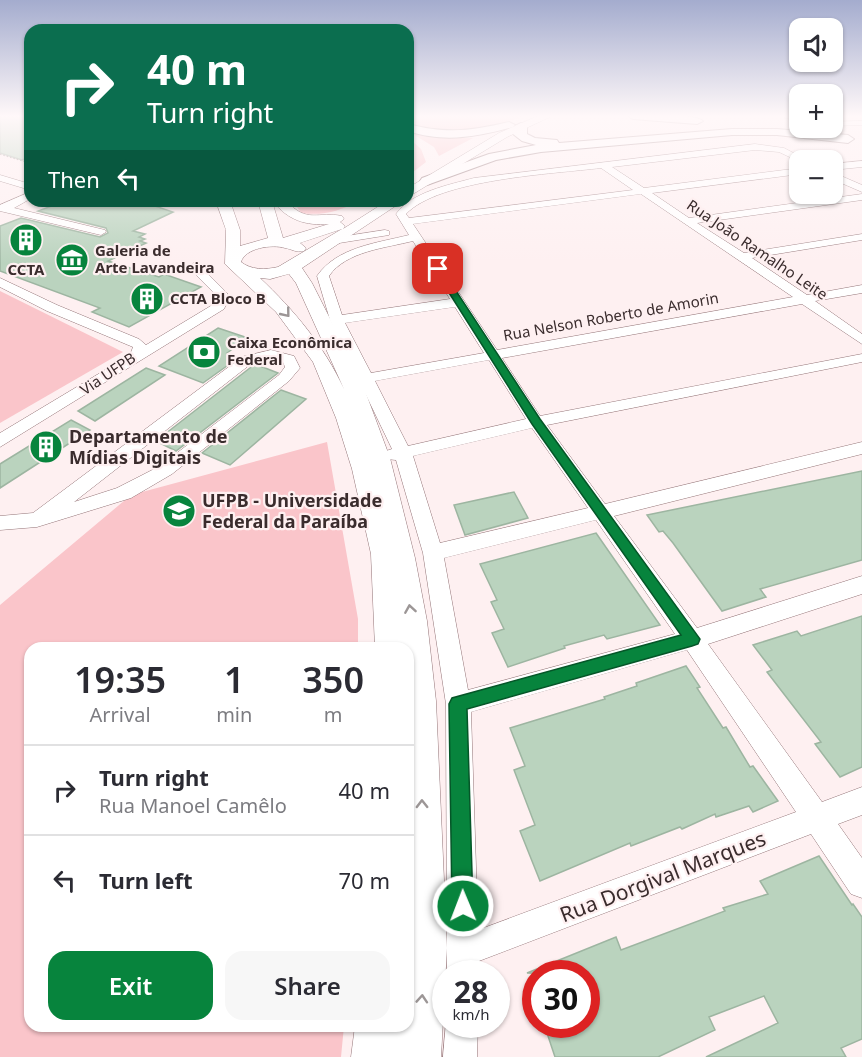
<!DOCTYPE html>
<html lang="en">
<head>
<meta charset="utf-8">
<style>
	:root { --surface:#fff; --page:#f7f7f7; --text:#2b2b33; --muted:#7c7c81; --line:#e1e1e2; --accent:#07843d }
	body { margin:0; font-family:"Noto Sans",sans-serif; background:var(--page); color:var(--text); height:100vh; display:flex; flex-direction:column; font-size:22px; white-space:nowrap }
	* { box-sizing:border-box; margin:0 }
	p { font-size:20px; color:var(--muted) }
	.icon { flex:none; width:33px; height:33px; fill:none; stroke:currentColor; stroke-width:2; stroke-linecap:round; stroke-linejoin:round }
	.map { position:relative; flex:1; overflow:hidden }
	.drawer { position:absolute; left:24px; top:642px; width:390px; height:390px; display:flex; flex-direction:column; background:var(--surface); border-radius:18px; box-shadow:0 2px 4px #0004 }
	.drawer>* { flex:none }
	.top-card { position:absolute; left:24px; top:24px; width:390px; height:183px; border-radius:18px; box-shadow:0 2px 4px #0004; background:#0b6e4f; color:#fff; overflow:hidden }
	.fabs { position:absolute; left:789px; top:18px; display:grid; gap:12px }
	.fabs a { display:grid; place-items:center; width:54px; height:54px; border-radius:12px; background:var(--surface); box-shadow:0 2px 4px #0004; font-size:30px }
	.speed { position:absolute; left:432px; top:960px; display:flex; gap:12px; font-size:30px; font-weight:700; text-align:center }
	.speed>* { display:grid; place-content:center; width:78px; height:78px; border-radius:50%; background:var(--surface); box-shadow:0 2px 4px #0004; line-height:1 }
	.speed small { font-size:15px; font-weight:400 }
	.speed .limit { border:9px solid #d22; background:#fff; color:#111 }
	.pin { position:absolute; display:grid; place-items:center; width:51px; height:51px; color:#fff; margin:-26px; border-radius:12px; box-shadow:0 3px 9px #0006 }
	.me { position:absolute; width:66px; margin:-33px; rotate:359deg; stroke-linejoin:round; filter:drop-shadow(0 0 4px #0008) }
	.turn { display:flex; align-items:center; gap:21px; height:126px; padding:0 24px; font-size:27px }
	.turn .icon { width:78px; height:78px; stroke-width:2.5 }
	.turn b { display:block; font-size:42px; line-height:51px }
	.then { display:flex; align-items:center; height:57px; padding:0 24px; background:#0003; gap:12px; font-size:22px }
	.eta { display:flex; justify-content:space-evenly; align-items:center; height:102px; text-align:center }
	.eta b { font-size:36px; font-weight:600; line-height:42px }
	.primary-button { display:flex; gap:12px; margin-top:auto; padding:12px 24px }
	.primary-button a { flex:1; height:69px; border-radius:18px; background:var(--accent); color:#fff; font-size:24px; font-weight:600; line-height:69px; text-align:center }
	.primary-button a+a { background:var(--page); color:var(--text) }
	ul { padding:0; list-style:none }
	li { display:flex; align-items:center; gap:18px; height:90px; padding:0 24px; border-top:2px solid var(--line) }
	li div { flex:1 }
	li b { display:block; font-size:22px }
	li em { font-style:normal }
	.map>svg:first-child { display:block }
</style>
</head>
<body>
<div class="map">
<svg width="862" height="1057" viewBox="0 0 862 1057">
	<rect width="100%" height="100%" fill="#fef0f1"/>
	<g fill="#fac5ca">
		<polygon points="408,116 524,116 482,130 452,133 408,126"/>
		<polygon points="408,131 435,137 473,138 439,156 434,147"/>
		<polygon points="408,137 421,149 426,162 408,176"/>
		<path d="M293,201H359C340,211 323,216 301,213Z"/>
		<polygon points="0,291 123,352 0,423"/>
		<polygon points="327,442 358,619 358,648 30,648 30,1026 344,1026 341,1057 0,1057 0,605 131,495"/>
	</g>
	<g fill="#bad3be" stroke="#9db5a1" stroke-width="1.5">
		<polygon points="0,116 30,116 30,157 22,160 0,153"/>
		<polygon points="65,201 140,201 173,212 133,231 145,234 139,237 145,239 140,241 146,243 108,261 159,277 164,274 201,287 129,327 92,312 100,308 0,271 0,226 21,218 100,237 108,233 106,228 38,211"/>
		<polygon points="218,328 248,338 227,353 238,358 203,383 159,366"/>
		<polygon points="255,364 278,373 176,451 156,441"/>
		<polygon points="146,368 165,375 95,421 78,411"/>
		<polygon points="281,390 306,399 230,465 202,453"/>
		<polygon points="71,420 90,430 0,488 0,464"/>
		<polygon points="862,471 862,560 760,589 766,597 722,611 673,543 663,531 659,532 647,515"/>
		<polygon points="514,492 528,518 465,535 454,505"/>
		<polygon points="596,533 660,625 607,639 604,635 564,646 565,648 508,667 492,633 504,629 491,602 497,600 480,564"/>
		<polygon points="862,616 862,767 840,777 815,744 821,742 767,672 772,670 753,645 797,631 801,636"/>
		<polygon points="686,666 700,687 697,688 723,728 726,727 750,767 753,766 778,801 753,812 749,806 716,817 715,814 682,829 680,827 631,846 630,843 540,881 520,831 535,825 514,770 525,766 510,728 605,699 604,697 637,686 636,683"/>
		<polygon points="819,856 852,905 853,904 862,917 862,1039 841,1048 846,1057 706,1057 778,1023 764,996 709,1017 715,1030 658,1057 555,1057 544,1024 586,1024 586,974 527,973 616,937 621,950 725,911 723,908 768,894 760,881"/>
	</g>
	<g fill="none" stroke-linecap="round" stroke-linejoin="round">
		<defs>
			<g id="minor">
				<polygon points="784,116 800,117 800,121 785,118"/>
				<polygon points="862,121 862,125 832,126 832,122"/>
				<path d="M755,144L784,148L807,160L800,162L779,152L755,150L612,167L644,188L800,168V174L652,193L689,218L862,194V200L697,223L744,253L862,234V240L752,258L807,295L862,285V293L815,301L862,334V344L802,304L502,358L540,416L862,354V362L547,425L605,504L862,442V454L614,516L697,628L862,576V594L708,644L822,802L862,787V815L838,824L862,858V898L851,894L811,834L479,961V974H447L446,704L423,553L396,460L386,459L383,455L386,451L392,449L330,320L317,276C337,247 377,243 409,235L396,214C412,192 448,185 474,178ZM601,168L633,190L409,218L406,214C439,179 553,174 601,168ZM641,194L793,297L497,350L413,224ZM413,241L450,299L342,315L329,276C346,251 386,248 413,241ZM455,307L484,353L371,373L345,323ZM489,360L526,419L408,446L375,381ZM532,428L588,508L440,543L413,456ZM596,520L675,634L468,690L444,558ZM687,650L796,812L478,930L471,712Z"/>
				<polygon points="862,161 862,167 832,170 832,164"/>
				<polygon points="832,172 862,185 862,192 832,179"/>
				<polygon points="0,175 30,184 30,190 0,181"/>
				<polygon points="30,192 30,199 14,208 105,230 106,232 101,235 0,211 0,205"/>
				<polygon points="385,230 389,231 389,235 333,244 327,241 333,238"/>
				<polygon points="194,263 198,264 227,293 229,298 224,309 0,447 0,433 130,355 133,347 47,311 0,287 0,278 57,305 139,339 146,345 214,304 217,298 215,294 188,267"/>
				<path d="M271,350L294,356L300,368L289,381L172,474L131,498L37,527L0,530V516L33,513L242,357ZM271,358L283,362L285,367L279,375L160,466L117,488L74,502L252,363Z"/>
				<polygon points="446,1021 446,1024 478,1024 477,1057 443,1057"/>
			</g>
			<g id="major">
				<polygon points="538,116 552,116 507,137 408,197 408,188 499,133"/>
				<path d="M216,201H230L240,230V246L268,238L258,201H272L283,238L329,224C306,226 287,220 273,201H287C306,224 319,211 342,216L344,219L340,222L345,226L343,229L387,201H403L302,268L312,283L361,380L390,458L415,558L427,621L436,701L447,948L441,1057H351L355,1026H408V648H375L371,554L352,469L336,418L313,362L276,312L225,264L226,230ZM342,229L278,267C265,270 251,270 241,262C245,248 272,244 285,248C292,249 296,253 304,251L306,248L300,243ZM289,274L296,283L344,389C324,346 294,310 260,278L270,279Z"/>
			</g>
			<g id="highway">
				<path d="M628,116C645,116 690,112 703,121L697,124L633,119Z"/>
				<path d="M509,122L515,125L513,127C477,137 444,143 408,131V124C446,134 471,131 509,122Z"/>
				<polygon points="521,123 527,126 527,134 535,138 557,140 559,143 732,129 777,129 848,135 854,139 848,143 777,135 732,135 541,152 496,160 427,185 420,181 422,178 489,154 536,145 522,141 513,134 515,126"/>
			</g>
		</defs>
		<use href="#minor" stroke="#947578" stroke-width="1"/>
		<use href="#major" stroke="#947578" stroke-width="1"/>
		<use href="#highway" stroke="#947578" stroke-width="2"/>
		<polyline stroke="#a29495" stroke-width="1.5" stroke-dasharray="1.5 2" stroke-linecap="butt" points="0,154 30,163"/>
		<use href="#minor" fill="#fff" fill-rule="evenodd"/>
		<use href="#major" fill="#fff" fill-rule="evenodd"/>
		<use href="#highway" fill="#fff" fill-rule="evenodd"/>
	</g>
	<defs><path id="oneway-chevron" d="M-2-3.5L2.5 0L-2 3.5" fill="none" stroke-width="1.6" stroke-linecap="round" stroke-linejoin="round" transform="scale(1.5)"/></defs>
	<g stroke="#9c9696">
		<use href="#oneway-chevron" transform="translate(286 313) rotate(51)"/>
		<use href="#oneway-chevron" transform="translate(410 609) rotate(-99)"/>
		<use href="#oneway-chevron" transform="translate(422 804) rotate(-91)"/>
		<use href="#oneway-chevron" transform="translate(422 999) rotate(-86)"/>
	</g>
	<linearGradient id="sky" x2="0" y2="1"><stop stop-color="#a4acce"/><stop offset="0.44" stop-color="#fff8f9"/><stop offset="1" stop-color="#fff8f9" stop-opacity="0"/></linearGradient>
	<rect width="862" height="264" fill="url(#sky)"/>
	<polygon fill="#07843d" stroke="#055628" stroke-width="1.5" points="435,268 441,268 540,419 700,639 698,644 692,646 467,709 473,906 470,914 463,917 455,914 452,906 449,704 452,698 681,635 532,424 434,269"/>
	<defs>
		<symbol id="building-disc" viewBox="-11 -11 22 22"><circle r="9.5" fill="#07843d" stroke="#fef0f1"/><path d="M-4-6H4V6H1V3H-1V6H-4ZM-2.5-4.3h1.7v1.8h-1.7ZM.8-4.3h1.7v1.8H.8ZM-2.5-1h1.7V.8h-1.7ZM.8-1h1.7V.8H.8Z" fill="#fff"/></symbol>
		<symbol id="museum-disc" viewBox="-11 -11 22 22"><circle r="9.5" fill="#07843d" stroke="#fef0f1"/><path d="M0-6L6-3V-2H-6V-3ZM-5-1h2V3h-2ZM-1-1h2V3h-2ZM3-1h2V3H3ZM-6 4H6V6H-6Z" fill="#fff"/></symbol>
		<symbol id="bank-disc" viewBox="-11 -11 22 22"><circle r="9.5" fill="#07843d" stroke="#fef0f1"/><path d="M-6-4H6V4H-6ZM0-2.3a2.3 2.3 0 1 0 0 4.6a2.3 2.3 0 1 0 0-4.6Z" fill="#fff"/></symbol>
		<symbol id="university-disc" viewBox="-11 -11 22 22"><circle r="9.5" fill="#07843d" stroke="#fef0f1"/><path d="M0-5L7-2L0 1L-7-2ZM-4 1L0 2.5L4 1V4Q0 6-4 4Z" fill="#fff"/></symbol>
	</defs>
	<g fill-rule="evenodd">
		<use href="#building-disc" x="7" y="221" width="38" height="38"/>
		<use href="#museum-disc" x="53" y="241" width="38" height="38"/>
		<use href="#building-disc" x="128" y="280" width="38" height="38"/>
		<use href="#bank-disc" x="185" y="333" width="38" height="38"/>
		<use href="#building-disc" x="27" y="428" width="38" height="38"/>
		<use href="#university-disc" x="160" y="492" width="38" height="38"/>
	</g>
	<g text-anchor="middle" stroke-width="4.5" stroke-linejoin="round" paint-order="stroke">
		<g font-size="15" fill="#3a2c2d" stroke="#fef0f1">
			<text transform="translate(757 250) rotate(34)" y="5">Rua João Ramalho Leite</text>
			<text transform="translate(611 317) rotate(-10)" y="5">Rua Nelson Roberto de Amorin</text>
			<text transform="translate(108 374) rotate(-34)" y="5">Via UFPB</text>
		</g>
		<g font-size="15" font-weight="bold" fill="#3a2c2d" stroke="#fef0f1" text-anchor="start">
			<text x="95" y="256">Galeria de<tspan x="95" dy="17">Arte Lavandeira</tspan></text>
			<text x="26" y="275" text-anchor="middle">CCTA</text>
			<text x="170" y="304">CCTA Bloco B</text>
			<text x="227" y="348">Caixa Econômica<tspan x="227" dy="17">Federal</tspan></text>
		</g>
		<g font-size="18" font-weight="bold" fill="#3a2c2d" stroke="#fef0f1" text-anchor="start">
			<text x="69" y="443">Departamento de<tspan x="69" dy="21">Mídias Digitais</tspan></text>
			<text x="202" y="507">UFPB - Universidade<tspan x="202" dy="21">Federal da Paraíba</tspan></text>
		</g>
		<g font-size="21" fill="#3a2c2d" stroke="#fef0f1">
			<text transform="translate(663 877) rotate(-21)" y="7">Rua Dorgival Marques</text>
		</g>
	</g>
</svg>
<div class="fabs">
<a><svg class="icon" aria-label="sound" viewBox="0 0 24 24"><path d="M4 9h4l5-4v14l-5-4H4zM17 9q2 3 0 6"/></svg></a>
<a>+</a>
<a>−</a>
</div>
<div class="speed"><div>28<small>km/h</small></div><div class="limit">30</div></div>
<div class="pin" style="left:438px;top:269px;background:#d93025"><svg class="icon" aria-label="arrive" viewBox="0 0 24 24"><path d="M6 21V4h12l-3 4 3 4H6"/></svg></div>
<svg class="me" style="left:463px;top:906px" viewBox="-20 -20 40 40"><circle r="17" fill="#07843d" stroke="#fff" stroke-width="3"/><path d="M0-11L8 9 0 5-8 9z" fill="#fff"/></svg>
<div class="top-card">
<div class="turn"><svg class="icon" aria-label="right" viewBox="0 0 24 24"><path d="M7 20v-9h11M14 6l5 5-5 5"/></svg><div><b>40 m</b>Turn right</div></div>
<div class="then">Then<svg class="icon" aria-label="left" viewBox="0 0 24 24"><path d="M17 20v-9H6M10 6l-5 5 5 5"/></svg></div>
</div>
<section class="drawer">
<div class="eta">
<div><b>19:35</b><p>Arrival</p></div>
<div><b>1</b><p>min</p></div>
<div><b>350</b><p>m</p></div>
</div>
<ul>
<li><svg class="icon" aria-label="right" viewBox="0 0 24 24"><path d="M7 20v-9h11M14 6l5 5-5 5"/></svg><div><b>Turn right</b><p>Rua Manoel Camêlo</p></div><em>40 m</em></li>
<li><svg class="icon" aria-label="left" viewBox="0 0 24 24"><path d="M17 20v-9H6M10 6l-5 5 5 5"/></svg><div><b>Turn left</b></div><em>70 m</em></li>
</ul>
<div class="primary-button"><a>Exit</a><a>Share</a></div>
</section>
</div>
</body>
</html>
